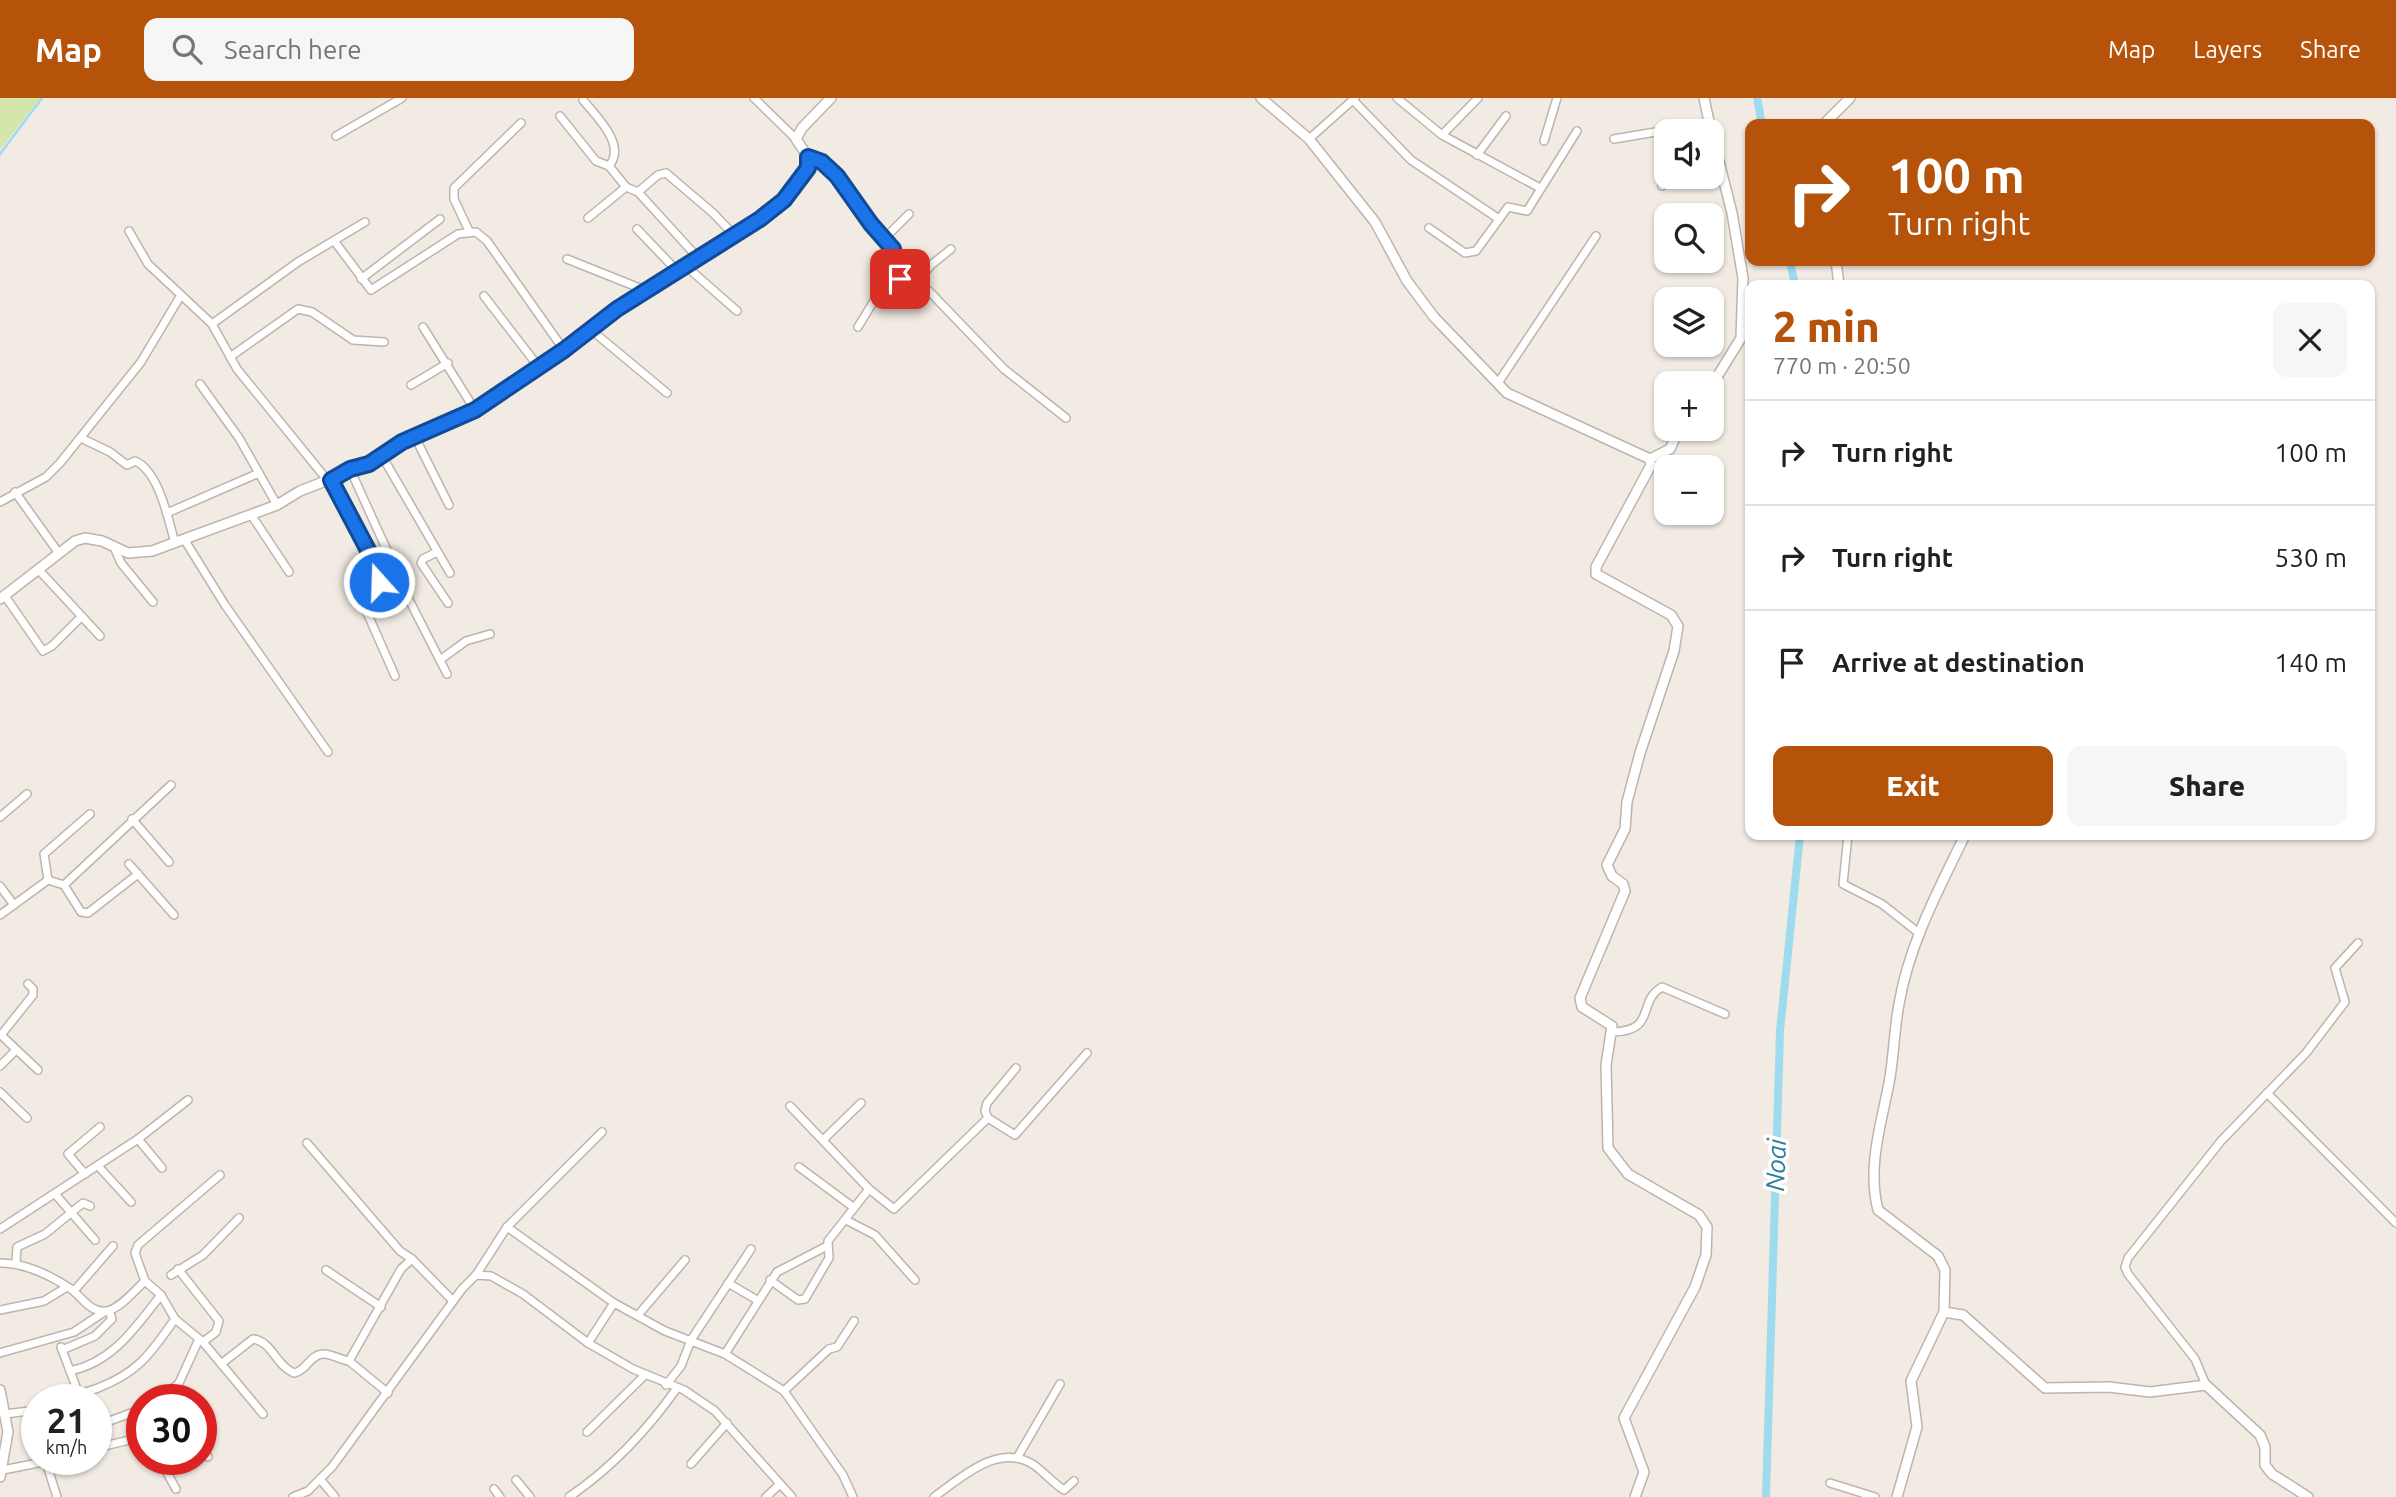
<!DOCTYPE html>
<html lang="en">
<head>
<meta charset="utf-8">
<style>
	:root { --surface:#fff; --page:#f6f6f6; --text:#202124; --muted:#757577; --line:#e0e0e0; --accent:#b45309 }
	body { margin:0; font-family:Ubuntu,sans-serif; background:var(--page); color:var(--text); height:100vh; display:flex; flex-direction:column; font-size:26px; white-space:nowrap }
	* { box-sizing:border-box; margin:0 }
	p { font-size:23px; color:var(--muted) }
	.icon { flex:none; width:38px; height:38px; fill:none; stroke:currentColor; stroke-width:2; stroke-linecap:round; stroke-linejoin:round }
	.map { position:relative; flex:1; overflow:hidden }
	.drawer { position:absolute; left:1745px; top:182px; width:630px; height:560px; display:flex; flex-direction:column; background:var(--surface); border-radius:14px; box-shadow:0 2px 5px #0004 }
	.drawer>* { flex:none }
	.top-card { position:absolute; left:1745px; top:21px; width:630px; height:147px; border-radius:14px; box-shadow:0 2px 5px #0004; background:#b45309; color:#fff; overflow:hidden }
	.tools { position:absolute; left:1654px; top:21px; display:grid; gap:14px }
	.tools a { display:grid; place-items:center; width:70px; height:70px; border-radius:14px; background:var(--surface); box-shadow:0 2px 5px #0004; font-size:35px }
	.speed { position:absolute; left:21px; top:1286px; display:flex; gap:14px; font-size:35px; font-weight:700; text-align:center }
	.speed>* { display:grid; place-content:center; width:91px; height:91px; border-radius:50%; background:var(--surface); box-shadow:0 2px 5px #0004; line-height:1 }
	.speed small { font-size:18px; font-weight:400 }
	.speed .limit { border:10px solid #d22; background:#fff; color:#111 }
	.pin { position:absolute; display:grid; place-items:center; width:60px; height:60px; color:#fff; margin:-30px; border-radius:14px; box-shadow:0 4px 10px #0006 }
	.me { position:absolute; width:77px; margin:-38px; rotate:340deg; stroke-linejoin:round; filter:drop-shadow(0 0 5px #0008) }
	.turn { display:flex; align-items:center; gap:24px; height:147px; padding:0 28px; font-size:32px }
	.turn .icon { width:91px; height:91px; stroke-width:2.5 }
	.turn b { display:block; font-size:49px; line-height:60px }
	.round { display:grid; place-items:center; flex:none; width:74px; height:74px; border-radius:14px; background:var(--page) }
	.overview { display:flex; align-items:center; justify-content:space-between; height:119px; padding:0 28px }
	h1 { font-size:42px; font-weight:800; line-height:52px; color:var(--accent) }
	.primary-button { display:flex; gap:14px; margin-top:auto; padding:14px 28px }
	.primary-button a { flex:1; height:80px; border-radius:14px; background:var(--accent); color:#fff; font-size:28px; font-weight:800; line-height:80px; text-align:center }
	.primary-button a+a { background:var(--page); color:var(--text) }
	ul { padding:0; list-style:none }
	li { display:flex; align-items:center; gap:21px; height:105px; padding:0 28px; border-top:2px solid var(--line) }
	li div { flex:1 }
	li b { display:block; font-size:26px }
	li em { font-style:normal }
	header { display:flex; align-items:center; gap:42px; box-sizing:border-box; height:98px; padding:0 35px; background:var(--accent); color:#fff }
	header strong { font-size:33px }
	nav { display:flex; gap:38px; margin-inline-start:auto; font-size:24px }
	.search { width:490px; height:63px; background:var(--page); display:flex; align-items:center; gap:18px; box-sizing:border-box; padding:0 24px; border-radius:14px; color:var(--muted); font-size:26px }
	.map>svg:first-child { display:block }
</style>
</head>
<body>
<header>
<strong>Map</strong>
<div class="search"><svg class="icon" aria-label="search" viewBox="0 0 24 24"><circle cx="10" cy="10" r="6"/><path d="M15 15l6 6"/></svg>Search here</div>
<nav><a>Map</a><a>Layers</a><a>Share</a></nav>
</header>
<div class="map">
<svg width="2396" height="1399" viewBox="0 0 2396 1399">
	<rect width="100%" height="100%" fill="#f1ebe3"/>
	<polygon fill="#d5e6ab" points="0,0 40,0 0,52"/>
	<g fill="none" stroke-linecap="round" stroke-linejoin="round">
		<polyline stroke="#9edbef" stroke-width="2.5" points="0,56 42,0"/>
		<g stroke="#9edbef" stroke-width="8">
			<polyline points="1757,0 1762,26"/>
			<polyline points="1790,163 1795,187"/>
			<polyline points="1766,1399 1780,933 1800,737"/>
		</g>
		<defs>
			<g id="minor">
				<polyline points="754,0 796,41"/>
				<polyline points="1397,0 1442,37 1540,90"/>
				<path d="M583,2C596,18 627,47 609,68L626,89L638,94L658,77L666,75L713,115L735,138"/>
				<polyline points="1353,2 1411,62 1499,121"/>
				<polyline points="560,18 596,63 609,68"/>
				<polyline points="1442,37 1478,0"/>
				<polyline points="336,38 402,0"/>
				<polyline points="1309,41 1355,0"/>
				<polyline points="1614,41 1709,25"/>
				<polyline points="1544,43 1557,0"/>
				<polyline points="1477,57 1506,18"/>
				<polyline points="808,59 822,64 837,78 871,126 893,151 896,172 903,185 911,191 929,193 1004,271 1066,320"/>
				<polyline points="1662,88 1666,62"/>
				<polyline points="638,94 699,161"/>
				<polyline points="588,120 626,89"/>
				<polyline points="1429,130 1465,155 1476,153 1508,109 1527,113 1577,33"/>
				<polyline points="637,131 678,174"/>
				<polyline points="129,133 148,166 212,226 237,271 328,383"/>
				<polyline points="469,133 454,101 454,90 521,25"/>
				<polyline points="885,140 909,116"/>
				<polyline points="335,144 371,192 458,136 476,134 487,143 564,252"/>
				<polyline points="567,161 647,193"/>
				<polyline points="687,169 737,213"/>
				<polyline points="361,181 440,121"/>
				<polyline points="911,191 931,167 951,151"/>
				<polyline points="484,198 538,268"/>
				<polyline points="212,226 298,164 365,124"/>
				<polyline points="423,229 475,312"/>
				<polyline points="858,229 886,183 878,175 895,156"/>
				<polyline points="590,231 667,295"/>
				<polyline points="230,259 298,211 312,214 353,242 384,244"/>
				<polyline points="1498,285 1596,138"/>
				<polyline points="200,286 239,340 277,407"/>
				<polyline points="411,287 448,265"/>
				<polyline points="415,339 449,407"/>
				<path d="M81,340L110,354L127,367L135,363C159,373 168,421 175,445"/>
				<polyline points="382,358 450,475"/>
				<polyline points="350,371 390,459"/>
				<polyline points="331,382 379,473 384,492"/>
				<polyline points="15,394 58,454"/>
				<polyline points="0,404 46,379 60,365 141,264 181,197"/>
				<polyline points="167,415 259,375"/>
				<polyline points="252,418 289,474"/>
				<polyline points="184,441 225,507 328,654"/>
				<polyline points="114,449 121,465 153,504"/>
				<polyline points="437,454 423,461 421,465 448,505"/>
				<polyline points="38,471 100,538"/>
				<polyline points="5,498 43,553 52,548 81,519"/>
				<polyline points="440,562 466,543 490,536"/>
				<polyline points="395,578 365,510 369,502 400,484 447,576"/>
				<polyline points="0,719 27,696"/>
				<polyline points="132,721 169,764"/>
				<polyline points="1848,737 1843,786 1882,806 1920,836"/>
				<polyline points="129,766 174,817"/>
				<polyline points="48,782 64,787 171,687"/>
				<polyline points="64,787 81,814 88,815 138,776"/>
				<polyline points="0,788 14,807"/>
				<polyline points="0,817 48,782 44,756 90,716"/>
				<polyline points="28,886 33,891 33,897 1,937 38,972"/>
				<path d="M1612,934C1658,933 1636,904 1662,889L1725,916"/>
				<polyline points="0,968 15,953"/>
				<polyline points="1016,970 987,1005 985,1013 988,1020 1015,1037 1087,955"/>
				<polyline points="0,994 27,1020"/>
				<polyline points="2267,995 2396,1125"/>
				<polyline points="790,1008 869,1091 894,1111 988,1020"/>
				<polyline points="138,1041 188,1002"/>
				<polyline points="823,1042 861,1005"/>
				<polyline points="307,1045 400,1153 412,1161"/>
				<polyline points="99,1069 131,1104"/>
				<polyline points="799,1069 853,1109"/>
				<polyline points="85,1076 68,1056 100,1029"/>
				<polyline points="56,1097 95,1142"/>
				<polyline points="846,1122 875,1137 915,1182"/>
				<polyline points="507,1129 602,1034"/>
				<polyline points="0,1131 138,1041 162,1070"/>
				<path d="M0,1165C24,1165 50,1177 71,1191C82,1199 90,1215 106,1213C119,1212 136,1191 145,1183L161,1197L175,1221L203,1244L263,1316"/>
				<polyline points="16,1165 17,1149 45,1136 83,1105 90,1108"/>
				<polyline points="178,1171 219,1223 216,1234 203,1244"/>
				<polyline points="326,1172 381,1209"/>
				<polyline points="171,1177 203,1157 239,1120"/>
				<polyline points="476,1177 507,1129 614,1205 665,1233 725,1256 784,1293 843,1377 853,1399"/>
				<polyline points="770,1182 798,1202 805,1201 829,1160 828,1143 869,1091"/>
				<polyline points="145,1183 135,1155 138,1147 220,1077"/>
				<polyline points="728,1185 757,1202"/>
				<polyline points="74,1193 113,1148"/>
				<polyline points="0,1212 44,1203 67,1189"/>
				<polyline points="639,1216 685,1162"/>
				<polyline points="588,1245 614,1205"/>
				<polyline points="61,1249 78,1294"/>
				<polyline points="62,1252 95,1238 112,1221 109,1213"/>
				<polyline points="0,1255 74,1234 104,1214"/>
				<polyline points="725,1256 777,1174 827,1148"/>
				<polyline points="349,1263 388,1295"/>
				<path d="M221,1266L253,1241C272,1243 276,1268 294,1275C306,1273 309,1258 322,1256C331,1255 340,1262 349,1263L401,1171L412,1161L453,1203"/>
				<path d="M70,1273C113,1264 135,1230 161,1197"/>
				<polyline points="666,1287 681,1268 691,1242 751,1151"/>
				<polyline points="2206,1287 2195,1261 2128,1176 2125,1169 2128,1160 2221,1043 2306,955 2345,904 2335,870 2358,845"/>
				<polyline points="784,1293 829,1251 837,1249 854,1223"/>
				<path d="M61,1302C74,1296 85,1295 98,1290C139,1274 150,1256 175,1221"/>
				<polyline points="160,1302 179,1285 199,1241"/>
				<polyline points="135,1315 142,1328"/>
				<polyline points="5,1316 37,1312"/>
				<polyline points="96,1328 142,1311"/>
				<polyline points="587,1334 645,1277"/>
				<polyline points="201,1349 208,1359"/>
				<polyline points="96,1350 142,1339"/>
				<polyline points="1017,1360 1060,1286"/>
				<polyline points="160,1362 176,1391"/>
				<polyline points="46,1364 57,1399"/>
				<polyline points="691,1366 727,1325"/>
				<polyline points="3,1372 53,1362"/>
				<polyline points="320,1381 335,1399"/>
				<polyline points="516,1382 530,1399"/>
				<polyline points="1830,1385 1875,1399"/>
				<polyline points="494,1391 500,1399"/>
				<polyline points="293,1399 308,1393 332,1369 462,1191 476,1177 491,1178 523,1196 588,1245 633,1271 684,1292 715,1313 792,1399"/>
				<path d="M569,1399C610,1371 648,1331 677,1290"/>
				<polyline points="766,1399 780,1386"/>
				<path d="M934,1399C962,1379 999,1344 1034,1367C1045,1375 1053,1385 1064,1392L1074,1383"/>
			</g>
			<g id="tertiary">
				<polyline points="1261,0 1309,41 1375,124 1407,183 1434,219 1507,295 1650,361 1651,367 1596,469 1596,476 1671,517 1678,528 1674,553 1640,655 1627,704 1625,731 1607,767 1612,778 1623,786 1625,793 1580,900 1582,909 1612,928 1606,967 1608,1050 1628,1076 1699,1117 1707,1129 1706,1157 1695,1189 1624,1320 1644,1374 1635,1399"/>
				<polyline points="1704,0 1711,33"/>
				<polyline points="1824,26 1850,0"/>
				<polyline points="1712,36 1732,115 1743,180 1741,240 1712,287"/>
				<polyline points="1836,163 1839,187"/>
				<polyline points="1650,361 1670,351 1679,331"/>
				<polyline points="0,501 75,443 85,440 102,443 128,455 152,453 277,407 300,393 369,366 402,344 475,312 564,252 617,211 727,143 784,102 808,70 808,59 796,41 802,30 831,0"/>
				<polyline points="1944,1214 1963,1217 2045,1290 2109,1289 2150,1294 2206,1287 2260,1337 2265,1349 2265,1367 2272,1376 2308,1399"/>
				<polyline points="0,1292 8,1334 0,1379"/>
				<path d="M1897,1399L1917,1329L1911,1283L1944,1214L1945,1172L1938,1158L1878,1112C1867,1069 1881,1027 1889,985C1894,959 1894,932 1899,906C1909,846 1939,791 1965,737"/>
			</g>
		</defs>
		<use href="#minor" stroke="#bfb4a9" stroke-width="10"/>
		<use href="#tertiary" stroke="#bfb4a9" stroke-width="12"/>
		<use href="#minor" stroke="#fff" stroke-width="7"/>
		<use href="#tertiary" stroke="#fff" stroke-width="9"/>
	</g>
	<g fill="none" stroke-linecap="round" stroke-linejoin="round">
		<defs>
			<polyline id="route" points="379,484 379,473 331,382 350,371 369,366 402,344 475,312 564,252 617,211 760,121 784,102 808,70 808,59 822,64 837,78 871,126 893,151 900,181"/>
		</defs>
		<use href="#route" stroke="#114b97" stroke-width="18"/>
		<use href="#route" stroke="#1a73e8" stroke-width="12"/>
	</g>
	<g text-anchor="middle" stroke-width="7" stroke-linejoin="round" paint-order="stroke">
		<g font-size="26" font-style="italic" fill="#2b7f9d" stroke="#fff">
			<text transform="translate(1776 1067) rotate(-88)" y="9">Noai</text>
		</g>
	</g>
</svg>
<div class="tools">
<a><svg class="icon" aria-label="sound" viewBox="0 0 24 24"><path d="M4 9h4l5-4v14l-5-4H4zM17 9q2 3 0 6"/></svg></a>
<a><svg class="icon" aria-label="search" viewBox="0 0 24 24"><circle cx="10" cy="10" r="6"/><path d="M15 15l6 6"/></svg></a>
<a><svg class="icon" aria-label="layers" viewBox="0 0 24 24"><path d="M12 4l9 5-9 5-9-5zM3 14l9 5 9-5"/></svg></a>
<a>+</a>
<a>−</a>
</div>
<div class="speed"><div>21<small>km/h</small></div><div class="limit">30</div></div>
<div class="pin" style="left:900px;top:181px;background:#d93025"><svg class="icon" aria-label="arrive" viewBox="0 0 24 24"><path d="M6 21V4h12l-3 4 3 4H6"/></svg></div>
<svg class="me" style="left:379px;top:484px" viewBox="-20 -20 40 40"><circle r="17" fill="#1a73e8" stroke="#fff" stroke-width="3"/><path d="M0-11L8 9 0 5-8 9z" fill="#fff"/></svg>
<div class="top-card">
<div class="turn"><svg class="icon" aria-label="right" viewBox="0 0 24 24"><path d="M7 20v-9h11M14 6l5 5-5 5"/></svg><div><b>100 m</b>Turn right</div></div>
</div>
<section class="drawer">
<div class="overview"><div><h1>2 min</h1><p>770 m · 20:50</p></div><a class="round"><svg class="icon" aria-label="close" viewBox="0 0 24 24"><path d="M6 6l12 12M18 6L6 18"/></svg></a></div>
<ul>
<li><svg class="icon" aria-label="right" viewBox="0 0 24 24"><path d="M7 20v-9h11M14 6l5 5-5 5"/></svg><div><b>Turn right</b></div><em>100 m</em></li>
<li><svg class="icon" aria-label="right" viewBox="0 0 24 24"><path d="M7 20v-9h11M14 6l5 5-5 5"/></svg><div><b>Turn right</b></div><em>530 m</em></li>
<li><svg class="icon" aria-label="arrive" viewBox="0 0 24 24"><path d="M6 21V4h12l-3 4 3 4H6"/></svg><div><b>Arrive at destination</b></div><em>140 m</em></li>
</ul>
<div class="primary-button"><a>Exit</a><a>Share</a></div>
</section>
</div>
</body>
</html>
